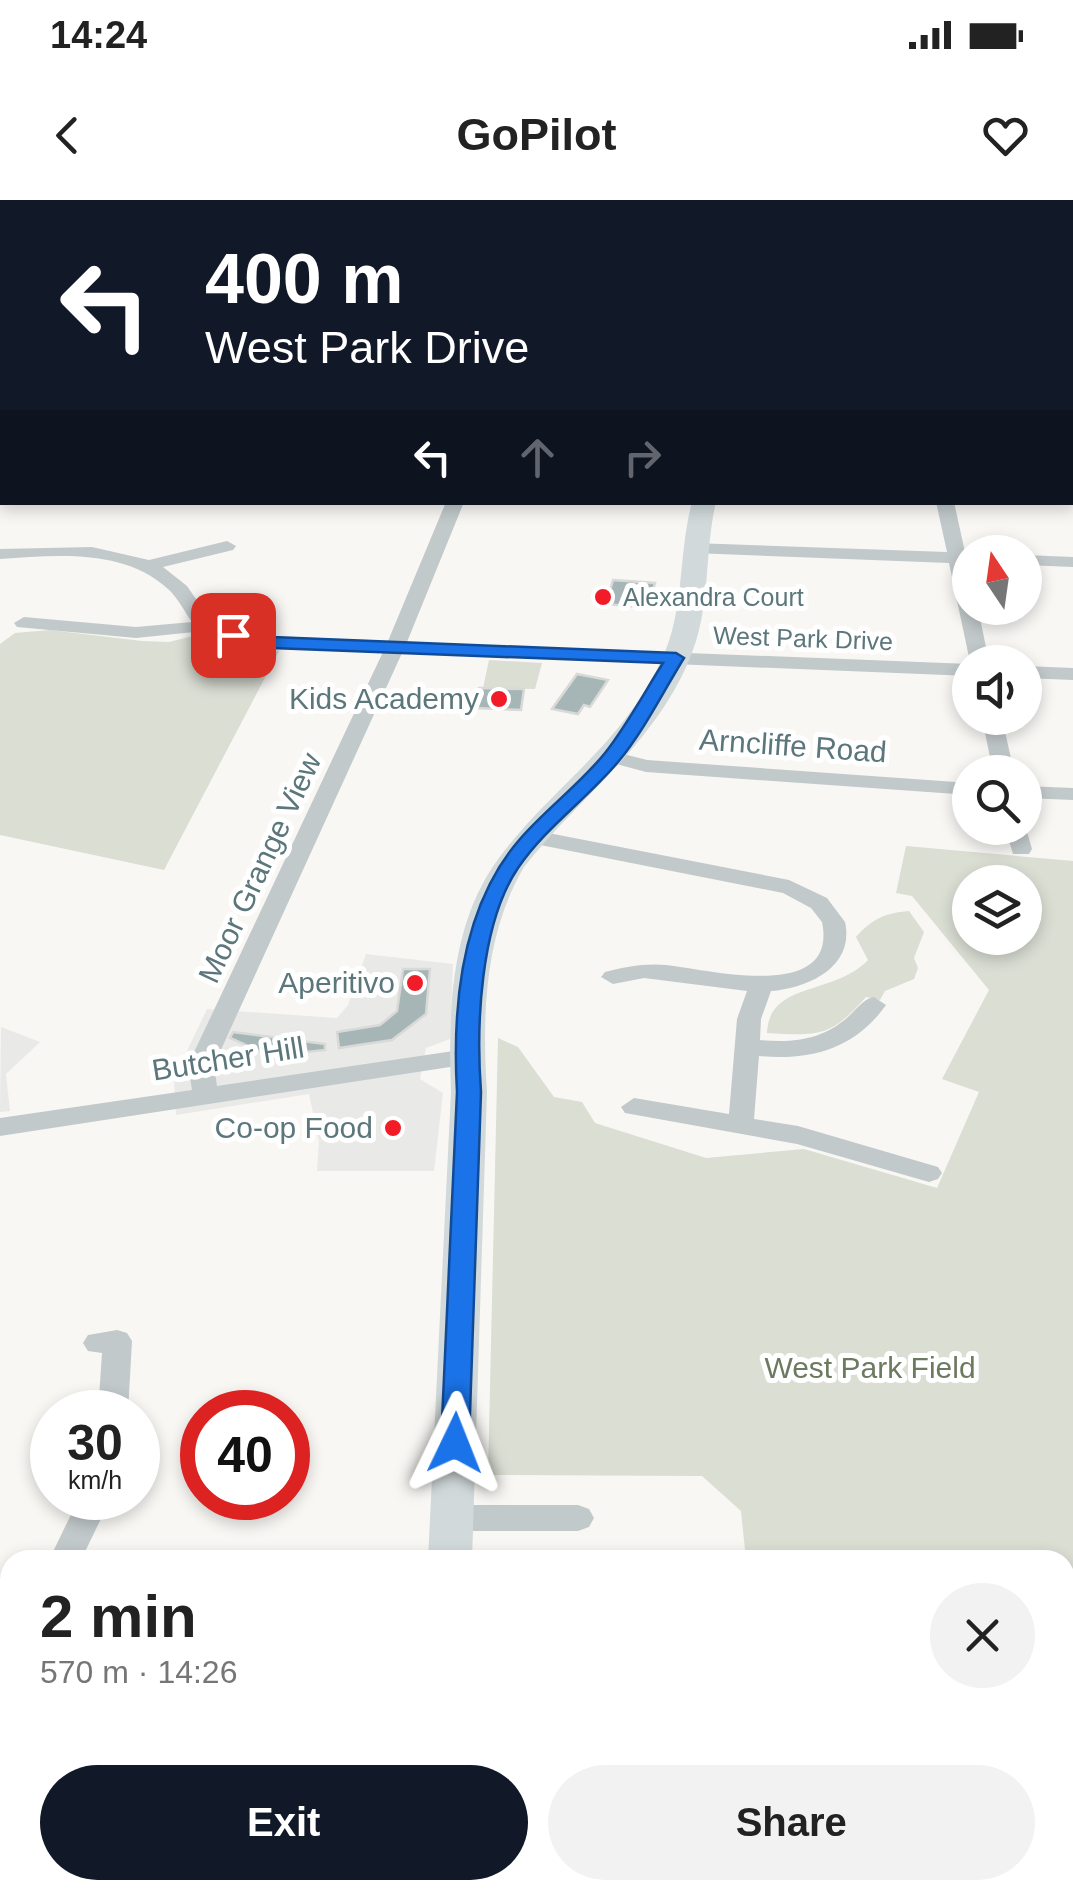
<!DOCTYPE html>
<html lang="en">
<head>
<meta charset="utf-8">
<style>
	:root { --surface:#fff; --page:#f2f2f2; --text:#222; --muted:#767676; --accent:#111827 }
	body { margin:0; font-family:Helvetica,sans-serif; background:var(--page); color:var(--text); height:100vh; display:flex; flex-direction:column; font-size:38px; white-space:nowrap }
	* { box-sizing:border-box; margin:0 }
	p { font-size:32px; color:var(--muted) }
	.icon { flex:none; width:55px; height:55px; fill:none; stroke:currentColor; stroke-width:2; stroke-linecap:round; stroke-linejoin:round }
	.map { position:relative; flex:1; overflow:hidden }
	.panel { position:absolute; left:0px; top:1350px; width:1075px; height:350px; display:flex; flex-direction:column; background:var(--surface); border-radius:30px 30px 0 0; box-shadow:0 5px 15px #0003 }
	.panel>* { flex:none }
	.banner { position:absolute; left:0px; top:0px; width:1075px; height:305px; box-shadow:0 5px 15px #0003; background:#111827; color:#fff; overflow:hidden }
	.needle { width:65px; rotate:347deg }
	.buttons { position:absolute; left:952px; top:335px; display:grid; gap:20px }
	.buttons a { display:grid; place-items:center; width:90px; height:90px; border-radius:50%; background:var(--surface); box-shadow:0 5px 15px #0003; font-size:50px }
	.speed { position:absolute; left:30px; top:1190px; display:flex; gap:20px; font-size:50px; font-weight:700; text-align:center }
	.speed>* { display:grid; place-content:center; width:130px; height:130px; border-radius:50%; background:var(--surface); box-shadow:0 5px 15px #0003; line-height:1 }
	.speed small { font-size:25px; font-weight:400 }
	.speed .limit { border:15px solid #d22; background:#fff; color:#111 }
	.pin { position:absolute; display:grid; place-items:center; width:85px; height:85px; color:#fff; margin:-42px; border-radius:20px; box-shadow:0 5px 15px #0006 }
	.me { position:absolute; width:110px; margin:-55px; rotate:2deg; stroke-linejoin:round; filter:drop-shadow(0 0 8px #0008) }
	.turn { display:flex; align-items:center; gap:35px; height:210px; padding:0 40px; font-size:45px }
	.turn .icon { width:130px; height:130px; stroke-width:2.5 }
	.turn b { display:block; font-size:70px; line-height:85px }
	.lanes { display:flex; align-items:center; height:95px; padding:0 40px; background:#0003; justify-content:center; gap:50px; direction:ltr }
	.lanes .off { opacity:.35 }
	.round { display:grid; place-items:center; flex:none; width:105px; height:105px; border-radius:52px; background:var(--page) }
	.headline { display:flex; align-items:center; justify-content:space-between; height:170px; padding:0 40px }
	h1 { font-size:60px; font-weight:600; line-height:75px }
	.button { display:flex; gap:20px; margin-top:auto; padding:20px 40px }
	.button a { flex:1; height:115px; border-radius:60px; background:var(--accent); color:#fff; font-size:40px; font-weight:600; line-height:115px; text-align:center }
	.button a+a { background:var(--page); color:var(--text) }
	.status { display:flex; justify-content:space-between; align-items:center; height:70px; padding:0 50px; background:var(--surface); direction:ltr }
	.status svg { height:28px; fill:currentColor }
	header { display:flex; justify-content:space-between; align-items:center; height:130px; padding:0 40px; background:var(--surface); font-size:45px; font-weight:600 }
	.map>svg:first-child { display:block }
</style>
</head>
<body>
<div class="status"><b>14:24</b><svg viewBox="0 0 49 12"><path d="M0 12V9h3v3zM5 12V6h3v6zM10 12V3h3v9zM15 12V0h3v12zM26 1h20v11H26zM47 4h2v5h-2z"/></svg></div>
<header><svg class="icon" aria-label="back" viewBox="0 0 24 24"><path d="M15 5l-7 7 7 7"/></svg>GoPilot<svg class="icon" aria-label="heart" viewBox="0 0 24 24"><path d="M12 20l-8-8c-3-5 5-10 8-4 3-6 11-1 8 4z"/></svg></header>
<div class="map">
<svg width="1073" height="1700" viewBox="0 0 1073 1700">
	<rect width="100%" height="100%" fill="#f8f7f4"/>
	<g fill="#e9e9e8">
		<polygon points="366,754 453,764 450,839 426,848 420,879 443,893 434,971 317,971 319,941 309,894 176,915 174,878 207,809 337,818 348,805"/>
		<polygon points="1,827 40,842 6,874 10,911 0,912"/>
	</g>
	<g fill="#daded3" fill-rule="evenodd">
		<polygon points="50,430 142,441 169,442 205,433 279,451 164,670 0,635 0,444 15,433"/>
		<polygon points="489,460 542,463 535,489 483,488"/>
		<path d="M906,646L1073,661V1700H973L960,1690H1065V1360H746L741,1311L702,1276L488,1275L498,838L518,847L554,897L582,902L595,923L706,958L804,949L937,988L979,892L942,879L989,790L912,696L896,693ZM970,682H1025V738H970Z"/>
		<path d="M909,711L924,732L914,758L918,768L914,779L885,791L880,800L866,797C831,837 819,836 767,833C769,781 834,796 868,760L856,737C872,719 885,713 909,711Z"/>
		<polygon points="459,1690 621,1690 620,1700 459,1700"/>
	</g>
	<g fill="#a6b6b7" stroke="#d9d9d7" stroke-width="2.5">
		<polygon points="613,380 655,383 648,408 606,404"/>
		<polygon points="577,474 608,480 590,507 584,505 578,514 552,509"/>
		<polygon points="479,488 524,489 521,510 475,508"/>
		<polygon points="403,769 430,769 426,814 392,840 339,848 337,832 380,825 397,811"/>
		<polygon points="233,832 325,844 325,850 271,856 230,838"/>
	</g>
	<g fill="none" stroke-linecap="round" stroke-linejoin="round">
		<g fill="#c2c9cb" fill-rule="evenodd">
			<polygon points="263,0 277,0 278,2 265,2"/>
			<polygon points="421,0 435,0 437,2 423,2"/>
			<polygon points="598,0 612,0 614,2 600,2"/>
			<polygon points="807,0 821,0 821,2 808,2"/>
			<rect x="0" y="26" width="2" height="8"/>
			<rect x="0" y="248" width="2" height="10"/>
			<path d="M446,302H464L407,442L970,464V476L402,453L214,865L217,886L467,849L476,851L480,857L476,863L0,936V918L192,890L188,865L383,452L273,448L204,431L136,438L17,427L14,423L24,417L136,427L192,422C184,411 178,398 168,389C124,348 56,355 0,359V349L92,347L149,360L227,341L236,346L233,350L163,367L187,386L211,421L273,436L388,441Z"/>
			<polygon points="936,302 954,302 965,352 970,353 970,408 978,408 989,462 970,462 949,363 693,353 684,348 693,343 947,352"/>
			<polygon points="1025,355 1073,357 1073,367 1025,365"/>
			<polygon points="1025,466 1073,468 1073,480 1025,478"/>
			<polygon points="982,518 1002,518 1014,572 993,572"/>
			<polygon points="612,551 647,560 970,583 970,595 646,572 605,561 602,557"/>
			<polygon points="1025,586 1073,588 1073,600 1025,598"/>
			<polygon points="1025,625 1032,649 1029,654 1013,654 1005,628"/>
			<path d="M533,630L789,680L827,698L845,722C855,767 808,788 771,791L761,819L760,840C794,843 823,840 849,816C858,808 862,800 874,797L886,805C855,849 810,861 759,856L754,919L798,926L938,967L942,973L938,979L929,982L797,944L625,913L621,907L634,898L729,914L737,819L747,791L644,778L613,784L601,777L605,772C625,767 644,763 666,765C706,769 839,804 822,722L811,708L783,693L525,642L522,637L525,632Z"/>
			<polygon points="117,1130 127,1133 132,1141 128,1212 98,1212 102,1153 88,1151 83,1143 88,1135"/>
			<polygon points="79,1298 111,1298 81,1360 49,1360"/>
			<polygon points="452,1305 578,1305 589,1309 594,1318 589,1327 578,1331 452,1331 441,1327 436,1318 441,1309"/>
			<polygon points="10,1443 10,1482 5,1484 10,1485 10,1515 0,1512 0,1446"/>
			<polygon points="664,1690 700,1690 698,1700 662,1700"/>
		</g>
		<g fill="#d1d9da" fill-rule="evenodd">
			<rect x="1072" y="279" width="1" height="14"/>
			<path d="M692,302H716C705,348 710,396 696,441C666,536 583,592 524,667C484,735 482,816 487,892L472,1360H428L451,892C448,814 450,723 499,658C553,585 620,548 662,459C685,410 678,354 692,302Z"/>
			<polygon points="411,1690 463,1690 462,1700 410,1700"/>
		</g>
		<g fill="#d1d9da" fill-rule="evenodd">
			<rect x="0" y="95" width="2" height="16"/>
			<rect x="1072" y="119" width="1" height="18"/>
		</g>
	</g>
	<path fill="#1a73e8" stroke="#114b97" stroke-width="2.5" d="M233,430L272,437L676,453L684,458C663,492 644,531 618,562C587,599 545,628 518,668C480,724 476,826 481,892L469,1243L465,1251L455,1254L445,1251L441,1243L457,892C452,805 461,707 520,639C546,609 580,584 605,553C627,525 644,493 663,463L272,448L227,439V431Z"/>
	<g fill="#f11c27" stroke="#fff" stroke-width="4">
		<circle cx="603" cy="397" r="10"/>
		<circle cx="499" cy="499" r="10"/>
		<circle cx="415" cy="783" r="10"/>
		<circle cx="393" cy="928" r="10"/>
	</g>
	<g text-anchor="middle" stroke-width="10" stroke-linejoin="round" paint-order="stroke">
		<g font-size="25" fill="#5c777c" stroke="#fff" text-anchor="start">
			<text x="623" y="406">Alexandra Court</text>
		</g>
		<g font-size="25" fill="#5c777c" stroke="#fff">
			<text transform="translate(803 438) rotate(2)" y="9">West Park Drive</text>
		</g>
		<g font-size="30" fill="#5c777c" stroke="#fff" text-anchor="end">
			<text x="479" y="509">Kids Academy</text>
			<text x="395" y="793">Aperitivo</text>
			<text x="373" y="938">Co-op Food</text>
		</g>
		<g font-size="30" fill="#5c777c" stroke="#fff">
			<text transform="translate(793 546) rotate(4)" y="10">Arncliffe Road</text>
			<text transform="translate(260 668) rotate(-65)" y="10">Moor Grange View</text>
			<text transform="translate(228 859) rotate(-9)" y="10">Butcher Hill</text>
		</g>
		<g font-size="30" fill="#6c7a60" stroke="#fff">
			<text x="870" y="1178">West Park Field</text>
		</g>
	</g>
</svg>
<div class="buttons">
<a><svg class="needle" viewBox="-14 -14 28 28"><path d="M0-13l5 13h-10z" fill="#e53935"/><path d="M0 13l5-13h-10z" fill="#767676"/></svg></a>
<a><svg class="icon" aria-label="sound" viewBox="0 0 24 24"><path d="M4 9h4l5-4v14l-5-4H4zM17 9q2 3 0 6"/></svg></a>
<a><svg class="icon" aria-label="search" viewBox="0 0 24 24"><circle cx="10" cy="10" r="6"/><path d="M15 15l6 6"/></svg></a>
<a><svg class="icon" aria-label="layers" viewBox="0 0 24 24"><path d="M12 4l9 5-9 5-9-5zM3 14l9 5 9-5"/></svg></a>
</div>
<div class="speed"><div>30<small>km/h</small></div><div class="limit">40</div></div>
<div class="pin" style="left:233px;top:435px;background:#d93025"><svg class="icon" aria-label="arrive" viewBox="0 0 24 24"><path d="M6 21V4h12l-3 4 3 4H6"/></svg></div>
<svg class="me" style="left:455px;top:1243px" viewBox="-20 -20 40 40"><path d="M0-17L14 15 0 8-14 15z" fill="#1a73e8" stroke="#fff" stroke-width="4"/></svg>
<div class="banner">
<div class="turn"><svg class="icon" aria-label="left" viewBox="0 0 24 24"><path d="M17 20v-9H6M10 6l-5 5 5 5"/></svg><div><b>400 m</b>West Park Drive</div></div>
<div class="lanes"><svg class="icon" aria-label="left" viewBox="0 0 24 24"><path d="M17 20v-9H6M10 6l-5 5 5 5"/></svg><svg class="icon off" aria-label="ahead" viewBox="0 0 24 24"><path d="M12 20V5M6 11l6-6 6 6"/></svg><svg class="icon off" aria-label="right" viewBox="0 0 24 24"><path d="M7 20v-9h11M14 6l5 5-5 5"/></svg></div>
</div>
<section class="panel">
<div class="headline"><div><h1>2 min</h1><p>570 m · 14:26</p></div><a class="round"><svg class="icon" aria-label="close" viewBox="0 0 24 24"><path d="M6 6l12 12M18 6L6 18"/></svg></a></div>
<div class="button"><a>Exit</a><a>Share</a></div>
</section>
</div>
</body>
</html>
